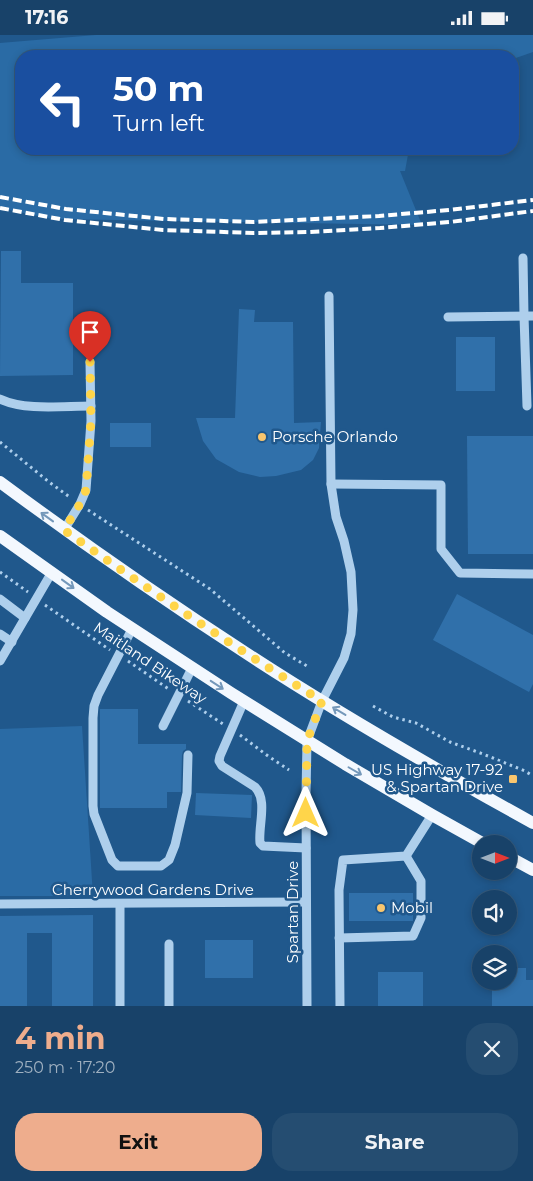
<!DOCTYPE html>
<html lang="en">
<head>
<meta charset="utf-8">
<style>
	:root { --surface:#184269; --page:#254d71; --text:#f1f3f6; --muted:#9fb0c0; --line:#365b7d; --accent:#eead8d }
	body { margin:0; font-family:Montserrat,sans-serif; background:var(--page); color:var(--text); height:100vh; display:flex; flex-direction:column; font-size:19px; white-space:nowrap }
	* { box-sizing:border-box; margin:0 }
	p { font-size:16px; color:var(--muted) }
	.icon { flex:none; width:28px; height:28px; fill:none; stroke:currentColor; stroke-width:2; stroke-linecap:round; stroke-linejoin:round }
	.map { position:relative; height:971px; overflow:hidden }
	.panel { display:flex; flex-direction:column; background:var(--surface); flex:1 }
	.panel>* { flex:none }
	.banner { position:absolute; left:15px; top:15px; width:504px; height:105px; border-radius:20px; box-shadow:0 2px 8px #0003,0 0 0 1px var(--line); background:#1a4fa0; color:#fff; overflow:hidden }
	.needle { width:32px; rotate:90deg }
	.controls { position:absolute; left:472px; top:800px; display:grid; gap:10px }
	.controls a { display:grid; place-items:center; width:45px; height:45px; border-radius:50%; background:var(--surface); box-shadow:0 2px 8px #0003,0 0 0 1px var(--line); font-size:25px }
	.pin { position:absolute; display:grid; place-items:center; width:42px; height:42px; color:#fff; margin:-51px -21px; border-radius:50% 50% 50% 0; rotate:-45deg; box-shadow:0 0 5px #0007 }
	.pin .icon { rotate:45deg }
	.me { position:absolute; width:55px; margin:-28px; rotate:0deg; stroke-linejoin:round; filter:drop-shadow(0 0 4px #0008) }
	.turn { display:flex; align-items:center; gap:18px; height:105px; padding:0 15px; font-size:22px }
	.turn .icon { width:65px; height:65px; stroke-width:2.5 }
	.turn b { display:block; font-size:35px; line-height:42px }
	.round { display:grid; place-items:center; flex:none; width:52px; height:52px; border-radius:20px; background:var(--page) }
	.head { display:flex; align-items:center; justify-content:space-between; height:85px; padding:0 15px }
	h1 { font-size:30px; font-weight:700; line-height:38px; color:var(--accent) }
	.action { display:flex; gap:10px; margin-top:auto; padding:10px 15px }
	.action a { flex:1; height:58px; border-radius:20px; background:var(--accent); color:#111; font-size:20px; font-weight:700; line-height:58px; text-align:center }
	.action a+a { background:var(--page); color:var(--text) }
	.status { display:flex; justify-content:space-between; align-items:center; height:35px; padding:0 25px; background:var(--surface); direction:ltr }
	.status svg { height:14px; fill:currentColor }
	.map>svg:first-child { display:block }
</style>
</head>
<body>
<div class="status"><b>17:16</b><svg viewBox="0 0 49 12"><path d="M0 12V9h3v3zM5 12V6h3v6zM10 12V3h3v9zM15 12V0h3v12zM26 1h20v11H26zM47 4h2v5h-2z"/></svg></div>
<div class="map">
<svg width="533" height="971" viewBox="0 0 533 971">
	<rect width="100%" height="100%" fill="#20588c"/>
	<g fill="#2a6ba5">
		<polygon points="96,0 533,0 533,17 513,24 512,21 21,21 21,114 409,114 405,136 400,136 422,190 52,184 0,173 0,8"/>
		<polygon points="82,691 93,861 0,861 0,694"/>
	</g>
	<g fill="#3070aa">
		<polygon points="1,216 21,216 21,248 73,248 73,340 0,341"/>
		<polygon points="239,274 255,275 254,287 293,287 294,388 321,387 319,413 313,425 301,435 276,441 260,442 239,437 216,424 203,406 196,383 235,383"/>
		<rect x="456" y="302" width="39" height="54"/>
		<rect x="110" y="388" width="41" height="24"/>
		<polygon points="467,401 533,401 533,519 468,519"/>
		<polygon points="457,559 533,600 533,649 529,657 433,605"/>
		<polygon points="100,674 138,674 138,709 186,709 186,714 183,716 182,720 181,757 167,757 167,773 100,773"/>
		<polygon points="196,758 252,760 251,783 195,780"/>
		<rect x="349" y="858" width="64" height="28"/>
		<polygon points="93,880 93,971 52,971 52,898 27,898 27,971 0,971 0,881"/>
		<rect x="205" y="905" width="48" height="38"/>
		<polygon points="509,933 526,933 526,945 533,945 533,971 492,971 492,946 509,946"/>
		<rect x="378" y="937" width="45" height="34"/>
	</g>
	<g fill="none" stroke-linecap="round" stroke-linejoin="round">
		<g stroke="#aecfec" stroke-width="3" stroke-dasharray="2.5 4" stroke-linecap="butt">
			<polyline points="0,407 49,447 71,463"/>
			<polyline points="88,475 210,554 285,618 307,631"/>
			<polyline points="0,537 28,557"/>
			<polyline points="45,570 110,615"/>
			<polyline points="128,626 170,655"/>
			<polyline points="188,666 223,689"/>
			<polyline points="373,671 393,682 416,688 450,707 483,719 525,736 533,741"/>
			<polyline points="240,700 268,721 289,735"/>
		</g>
		<g stroke="#aecfec" stroke-width="9">
			<polyline points="523,223 524,281 527,371"/>
			<polyline points="448,282 533,281"/>
			<path d="M0,364C26,376 62,371 91,371"/>
			<polyline points="331,449 441,450 441,514 460,538 533,539"/>
			<polyline points="64,495 80,469 86,455 91,386 90,327"/>
			<polyline points="0,564 25,583"/>
			<polyline points="132,594 98,660 94,671 93,683 93,771 94,779 112,825 118,831 161,831 169,825 175,810 187,758 188,720"/>
			<polyline points="0,599 12,607"/>
			<polyline points="0,626 52,537"/>
			<path d="M244,666L220,721L219,726L222,731L255,752C268,765 258,791 260,808L263,811L306,813"/>
			<polyline points="163,691 192,633"/>
			<polyline points="0,869 306,867"/>
			<polyline points="120,869 120,971"/>
			<polyline points="339,903 413,901 421,883 421,846 406,821"/>
			<polyline points="169,909 169,971"/>
			<polyline points="307,971 306,760 307,706 322,666 344,623 351,599 353,575 351,537 344,506 336,482 331,449 329,261"/>
			<polyline points="340,971 339,855 343,825 406,821 432,780"/>
		</g>
		<g stroke="#f3f8fe" stroke-width="12">
			<path d="M0,447C81,507 164,565 249,620C341,680 437,735 533,788"/>
			<polyline points="0,501 107,577 231,658 345,729 432,780 484,809"/>
			<polyline points="509,822 533,835"/>
		</g>
		<g stroke="#fff" stroke-width="4" stroke-dasharray="9 4" stroke-linecap="butt">
			<polyline points="0,162 66,174 164,184 254,187 379,181 449,175 533,165"/>
			<polyline points="0,173 65,185 163,195 254,198 309,197 380,193 450,187 533,176"/>
		</g>
	</g>
	<defs><path id="oneway-shaft" d="M-6 0H5M1.5-3L5.5 0L1.5 3" fill="none" stroke-width="1.6" stroke-linecap="round" stroke-linejoin="round" transform="scale(1.25)"/></defs>
	<g stroke="#7498ba">
		<use href="#oneway-shaft" transform="translate(47 482) rotate(-144)"/>
		<use href="#oneway-shaft" transform="translate(68 549) rotate(36)"/>
		<use href="#oneway-shaft" transform="translate(217 650) rotate(33)"/>
		<use href="#oneway-shaft" transform="translate(339 676) rotate(-149)"/>
		<use href="#oneway-shaft" transform="translate(355 736) rotate(30)"/>
	</g>
	<g fill="none" stroke-linecap="round" stroke-linejoin="round">
		<path stroke="#ffd54a" stroke-width="9" stroke-dasharray="0 16.2" d="M90,327L91,386L86,455L80,469L64,495C149,555 234,612 322,666L307,706L306,778"/>
	</g>
	<g fill="#f9c66e" stroke="#20588c" stroke-width="2">
		<circle cx="262" cy="402" r="5"/>
		<rect x="508" y="739" width="10" height="10" rx="2.5"/>
		<circle cx="381" cy="873" r="5"/>
	</g>
	<g text-anchor="middle" stroke-width="5" stroke-linejoin="round" paint-order="stroke">
		<g font-size="15" fill="#fff" stroke="#20588c" text-anchor="start">
			<text x="272" y="407">Porsche Orlando</text>
			<text x="503" y="740" text-anchor="end">US Highway 17-92<tspan x="503" dy="17">&amp; Spartan Drive</tspan></text>
			<text x="391" y="878">Mobil</text>
		</g>
		<g font-size="15" fill="#fff" stroke="#20588c">
			<text transform="translate(150 628) rotate(34)" y="5">Maitland Bikeway</text>
			<text x="153" y="860">Cherrywood Gardens Drive</text>
			<text transform="translate(293 877) rotate(-90)" y="5">Spartan Drive</text>
		</g>
	</g>
</svg>
<div class="controls">
<a><svg class="needle" viewBox="-14 -14 28 28"><path d="M0-13l5 13h-10z" fill="#e53935"/><path d="M0 13l5-13h-10z" fill="#9fb0c0"/></svg></a>
<a><svg class="icon" aria-label="sound" viewBox="0 0 24 24"><path d="M4 9h4l5-4v14l-5-4H4zM17 9q2 3 0 6"/></svg></a>
<a><svg class="icon" aria-label="layers" viewBox="0 0 24 24"><path d="M12 4l9 5-9 5-9-5zM3 14l9 5 9-5"/></svg></a>
</div>
<div class="pin" style="left:90px;top:327px;background:#d93025"><svg class="icon" aria-label="arrive" viewBox="0 0 24 24"><path d="M6 21V4h12l-3 4 3 4H6"/></svg></div>
<svg class="me" style="left:306px;top:778px" viewBox="-20 -20 40 40"><path d="M0-17L14 15 0 8-14 15z" fill="#ffd54a" stroke="#fff" stroke-width="4"/></svg>
<div class="banner">
<div class="turn"><svg class="icon" aria-label="left" viewBox="0 0 24 24"><path d="M17 20v-9H6M10 6l-5 5 5 5"/></svg><div><b>50 m</b>Turn left</div></div>
</div>
</div>
<section class="panel">
<div class="head"><div><h1>4 min</h1><p>250 m · 17:20</p></div><a class="round"><svg class="icon" aria-label="close" viewBox="0 0 24 24"><path d="M6 6l12 12M18 6L6 18"/></svg></a></div>
<div class="action"><a>Exit</a><a>Share</a></div>
</section>
</body>
</html>
